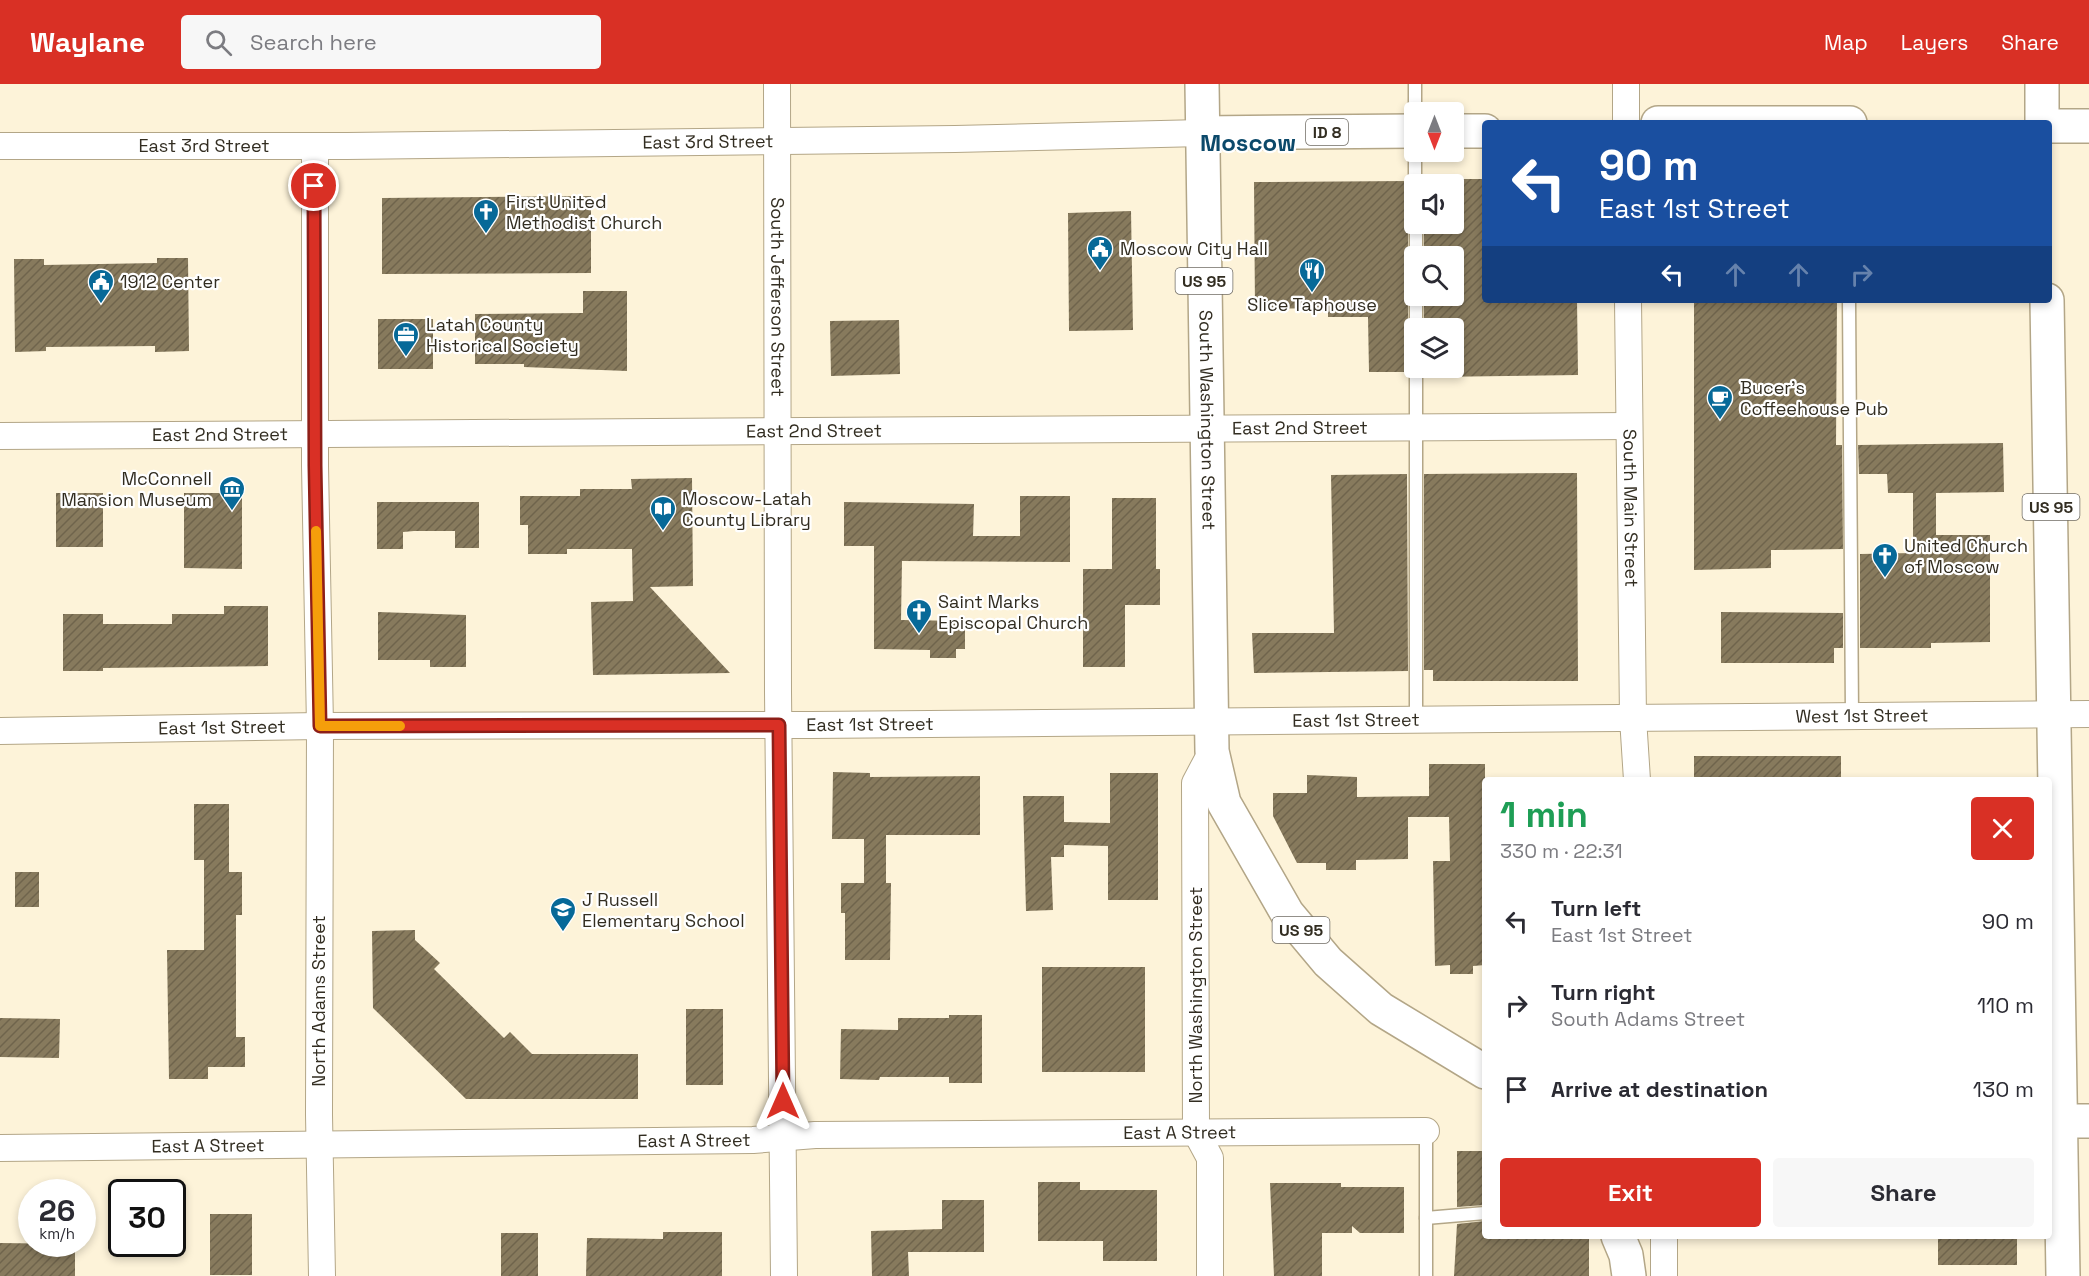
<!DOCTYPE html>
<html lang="en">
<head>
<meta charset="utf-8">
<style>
	:root { --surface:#fff; --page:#f7f7f7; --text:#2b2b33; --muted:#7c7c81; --accent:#d93025 }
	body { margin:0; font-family:"Space Grotesk",sans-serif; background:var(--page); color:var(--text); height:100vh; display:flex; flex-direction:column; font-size:22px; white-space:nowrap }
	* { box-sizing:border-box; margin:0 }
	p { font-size:20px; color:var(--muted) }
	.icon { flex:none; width:33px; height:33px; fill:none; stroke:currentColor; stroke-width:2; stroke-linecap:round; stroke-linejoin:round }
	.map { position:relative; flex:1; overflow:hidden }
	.panel { position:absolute; left:1482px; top:693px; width:570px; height:462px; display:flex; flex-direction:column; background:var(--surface); border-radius:6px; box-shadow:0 3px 9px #0003 }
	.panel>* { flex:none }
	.guide { position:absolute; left:1482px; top:36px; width:570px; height:183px; border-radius:6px; box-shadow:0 3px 9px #0003; background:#1a4fa0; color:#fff; overflow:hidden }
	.needle { width:39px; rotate:180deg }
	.controls { position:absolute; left:1404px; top:18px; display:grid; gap:12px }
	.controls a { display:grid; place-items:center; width:60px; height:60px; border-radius:6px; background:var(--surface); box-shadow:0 3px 9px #0003; font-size:30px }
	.speed { position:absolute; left:18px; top:1095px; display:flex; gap:12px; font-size:30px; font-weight:700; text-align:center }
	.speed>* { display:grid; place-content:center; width:78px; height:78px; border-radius:50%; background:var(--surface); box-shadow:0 3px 9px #0003; line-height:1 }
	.speed small { font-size:15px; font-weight:400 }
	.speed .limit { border:3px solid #111; border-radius:9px; background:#fff; color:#111 }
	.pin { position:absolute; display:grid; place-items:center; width:51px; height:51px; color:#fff; margin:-26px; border:3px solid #fff; border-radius:50%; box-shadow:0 2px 6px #0007 }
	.me { position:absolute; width:66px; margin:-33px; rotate:0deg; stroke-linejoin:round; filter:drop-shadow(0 0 4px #0008) }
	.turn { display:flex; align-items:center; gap:21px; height:126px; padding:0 18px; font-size:27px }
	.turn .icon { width:78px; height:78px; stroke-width:2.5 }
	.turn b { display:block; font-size:42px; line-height:51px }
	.lanes { display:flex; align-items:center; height:57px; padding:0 18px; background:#0003; justify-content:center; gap:30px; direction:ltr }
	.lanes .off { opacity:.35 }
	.round { display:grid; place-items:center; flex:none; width:63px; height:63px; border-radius:6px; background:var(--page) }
	.overview { display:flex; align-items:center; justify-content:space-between; height:102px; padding:0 18px }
	h1 { font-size:36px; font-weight:700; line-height:45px; color:#1e9e55 }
	.cta { display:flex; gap:12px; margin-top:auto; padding:12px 18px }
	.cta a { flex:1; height:69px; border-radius:6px; background:var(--accent); color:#fff; font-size:24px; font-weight:700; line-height:69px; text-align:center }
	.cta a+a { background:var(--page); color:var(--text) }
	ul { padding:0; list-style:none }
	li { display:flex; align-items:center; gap:18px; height:84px; padding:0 18px }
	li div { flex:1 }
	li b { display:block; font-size:22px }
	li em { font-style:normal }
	header { display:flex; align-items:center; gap:36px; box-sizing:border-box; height:84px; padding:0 30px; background:var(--accent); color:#fff }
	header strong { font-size:28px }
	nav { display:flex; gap:33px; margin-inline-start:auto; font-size:21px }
	.search { width:420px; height:54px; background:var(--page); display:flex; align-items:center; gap:15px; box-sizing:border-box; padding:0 21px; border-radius:6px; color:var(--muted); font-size:22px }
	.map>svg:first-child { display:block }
</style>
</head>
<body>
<header>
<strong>Waylane</strong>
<div class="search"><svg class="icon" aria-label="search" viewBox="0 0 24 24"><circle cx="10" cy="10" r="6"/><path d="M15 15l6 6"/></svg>Search here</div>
<nav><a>Map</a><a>Layers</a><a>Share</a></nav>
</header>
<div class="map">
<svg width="2089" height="1192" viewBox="0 0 2089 1192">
	<defs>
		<pattern id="building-hatch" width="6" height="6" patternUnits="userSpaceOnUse" patternTransform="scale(1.5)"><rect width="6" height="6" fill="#877a5d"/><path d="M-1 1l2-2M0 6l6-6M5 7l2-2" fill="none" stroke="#6f644c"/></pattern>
	</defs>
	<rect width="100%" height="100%" fill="#fdf3d9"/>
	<g fill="url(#building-hatch)">
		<polygon points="1424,95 1485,95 1485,216 1577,216 1578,291 1432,293 1432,288 1424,288 1424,284 1454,284 1454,244 1424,244 1424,212 1454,212 1454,172 1424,172 1424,140 1454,140 1454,100 1423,100"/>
		<polygon points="1407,97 1408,105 1414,108 1414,132 1408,140 1408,173 1414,180 1414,204 1408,212 1408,244 1414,252 1414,276 1409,280 1408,288 1369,288 1368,233 1328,233 1328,224 1255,225 1254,98"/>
		<polygon points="591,112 591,189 382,190 382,114"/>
		<polygon points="1131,127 1133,246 1069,247 1068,129"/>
		<polygon points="157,174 188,174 189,267 155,268 155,262 46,263 46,267 15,268 14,175 44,175 44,181 157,179"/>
		<polygon points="583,207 627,207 627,287 524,283 524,280 475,280 475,230 583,229"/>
		<polygon points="1694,216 1837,216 1836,361 1842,361 1843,465 1771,466 1771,484 1694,486"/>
		<rect x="378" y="235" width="55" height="50"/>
		<polygon points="899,236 900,290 831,292 830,237"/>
		<polygon points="2003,359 2004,408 1936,409 1936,451 1990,451 1990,558 1931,559 1931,564 1860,564 1860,470 1913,469 1913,409 1888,409 1887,390 1859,390 1858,361"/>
		<polygon points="1577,389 1578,597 1433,597 1433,586 1424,586 1424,390"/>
		<polygon points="1407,390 1408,587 1254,589 1252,549 1334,549 1331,391"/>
		<polygon points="692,394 693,502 650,503 730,589 593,591 591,518 633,517 632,465 567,465 567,470 528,470 528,441 520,441 520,412 580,412 580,405 632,405 631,395"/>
		<rect x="56" y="409" width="47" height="54"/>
		<polygon points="184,409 242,409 242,485 184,484"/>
		<polygon points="1020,412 1070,412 1070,478 902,477 901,536 965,537 965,565 956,565 956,574 930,574 930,566 874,565 874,462 844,462 844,418 974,420 973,452 1020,452"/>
		<polygon points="1112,414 1156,414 1156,485 1160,485 1160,521 1125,521 1125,583 1083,583 1083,485 1112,485"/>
		<polygon points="377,418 479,418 479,464 455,464 455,447 414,447 403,448 403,465 377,465"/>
		<polygon points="224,522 268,522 268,582 103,584 103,587 63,587 63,530 103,530 103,540 172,540 172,530 224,530"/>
		<polygon points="378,528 466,531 466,583 430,583 430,576 378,576"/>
		<polygon points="1721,528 1843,529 1843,564 1834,564 1834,579 1721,579"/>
		<rect x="1694" y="672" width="147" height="24"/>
		<polygon points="1429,680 1485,680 1485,881 1473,882 1473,890 1450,890 1450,881 1435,882 1433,777 1450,777 1449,733 1408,733 1408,775 1356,776 1356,786 1326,786 1326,779 1297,779 1273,732 1273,709 1307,709 1307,691 1357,693 1357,713 1429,712"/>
		<polygon points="833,688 870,689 870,693 980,692 980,751 886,751 886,799 891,799 890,876 845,876 845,829 841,829 841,799 864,799 864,755 832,755"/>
		<polygon points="1110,689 1158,689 1158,816 1108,816 1108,762 1064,761 1064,773 1051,773 1053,826 1026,827 1023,712 1064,712 1064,738 1110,739"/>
		<polygon points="194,720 229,720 229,788 242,788 242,831 236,831 236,953 245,953 245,983 208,983 208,995 169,995 167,866 204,866 204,776 194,776"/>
		<rect x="15" y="788" width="24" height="35"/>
		<polygon points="415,846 415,856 440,879 434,885 504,954 510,948 532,970 638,970 638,1015 466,1015 373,924 372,847"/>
		<rect x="1042" y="883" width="103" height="105"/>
		<rect x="686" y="925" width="37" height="76"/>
		<polygon points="949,931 982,931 982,999 949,999 949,993 880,993 879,996 840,995 841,945 898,946 898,934 949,934"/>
		<polygon points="0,934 60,935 59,974 0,973"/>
		<polygon points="1457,1067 1485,1067 1485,1121 1457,1123"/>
		<polygon points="1038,1098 1080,1098 1080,1106 1157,1106 1157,1177 1103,1177 1103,1157 1038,1157"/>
		<polygon points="1270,1099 1341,1099 1341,1103 1404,1103 1404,1149 1360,1149 1352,1142 1352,1149 1322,1149 1322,1192 1274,1192"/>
		<polygon points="942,1116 984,1116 984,1168 908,1168 909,1192 872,1192 871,1147 942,1145"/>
		<rect x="210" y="1130" width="42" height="61"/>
		<polygon points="1485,1137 1485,1153 1589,1153 1589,1192 1454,1192 1457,1140"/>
		<polygon points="663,1148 722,1148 722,1192 586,1192 587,1154 663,1155"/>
		<rect x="501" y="1149" width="37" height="43"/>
		<rect x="1938" y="1152" width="79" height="29"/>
		<polygon points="0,1159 75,1160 75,1192 0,1192"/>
	</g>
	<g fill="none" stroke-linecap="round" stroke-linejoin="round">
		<defs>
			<g id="lane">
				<polyline points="1415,0 1415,28"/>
				<polyline points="1415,68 1415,100"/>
				<polyline points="1416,140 1416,172"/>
				<polyline points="1416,212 1416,244"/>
				<polyline points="1849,216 1852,631"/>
				<polyline points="1416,284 1416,635"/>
				<polyline points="1426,1047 1426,1192"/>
				<polyline points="1426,1134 1485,1129"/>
			</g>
			<g id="street">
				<path id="s1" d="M777,0L778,608L784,1192"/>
				<polyline points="1626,0 1626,39"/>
				<path id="s2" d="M0,62H347L955,55L1202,49"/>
				<polyline points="315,62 315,382 320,642 319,1031 322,1192"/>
				<path id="s3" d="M1628,216L1633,634L1637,696"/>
				<path id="s4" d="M0,352L1629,342"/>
				<path id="s5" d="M0,647L320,642L811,641L2089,630"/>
				<path id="s6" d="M0,1064L753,1056L815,1051L1426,1047"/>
				<polyline points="1210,1192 1210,1074 1196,1048 1195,699 1212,667"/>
				<polyline points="1664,1192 1664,1152"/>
			</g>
			<polyline id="secondary" points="2049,1037 2089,1037"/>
			<g id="primary">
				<polyline points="1658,39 1850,39"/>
				<polyline points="2049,42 2089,42"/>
				<polyline points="1454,47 1485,47"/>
				<polyline points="1202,49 1414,47"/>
			</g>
			<g id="highway">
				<path id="s7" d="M1202,0L1212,667L1224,719L1287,829L1328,878L1381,925L1485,988"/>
				<polyline points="2042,0 2042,39"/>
				<polyline points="2047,216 2063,1192"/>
				<polyline points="1618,1152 1626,1171 1629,1192"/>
			</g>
		</defs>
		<use href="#lane" stroke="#b3a687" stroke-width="15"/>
		<use href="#street" stroke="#b3a687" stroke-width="28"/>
		<use href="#secondary" stroke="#b3a687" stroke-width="36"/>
		<use href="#primary" stroke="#b3a687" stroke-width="36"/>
		<use href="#highway" stroke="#b3a687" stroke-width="36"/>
		<use href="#lane" stroke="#fff" stroke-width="12"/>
		<use href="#street" stroke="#fff" stroke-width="26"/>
		<use href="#secondary" stroke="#fff" stroke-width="33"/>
		<use href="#primary" stroke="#fff" stroke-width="33"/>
		<use href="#highway" stroke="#fff" stroke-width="33"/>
	</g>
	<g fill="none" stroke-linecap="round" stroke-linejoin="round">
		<defs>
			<polyline id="route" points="314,102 315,382 320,642 779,641 783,1017"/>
		</defs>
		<use href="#route" stroke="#8d1f18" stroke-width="15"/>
		<use href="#route" stroke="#d93025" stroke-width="10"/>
		<polyline stroke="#f59e0b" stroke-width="10" points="316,447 320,642 400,642"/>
	</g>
	<defs>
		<symbol id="church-pin" viewBox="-11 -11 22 30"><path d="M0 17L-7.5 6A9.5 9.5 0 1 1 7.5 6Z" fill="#076998" stroke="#fff"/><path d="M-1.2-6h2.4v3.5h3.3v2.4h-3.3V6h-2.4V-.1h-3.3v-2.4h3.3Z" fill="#fff"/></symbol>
		<symbol id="civic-pin" viewBox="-11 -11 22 30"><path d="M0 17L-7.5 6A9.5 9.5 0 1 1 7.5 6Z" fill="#076998" stroke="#fff"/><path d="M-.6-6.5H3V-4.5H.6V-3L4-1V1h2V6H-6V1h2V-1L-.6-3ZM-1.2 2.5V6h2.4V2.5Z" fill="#fff"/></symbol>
		<symbol id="restaurant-pin" viewBox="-11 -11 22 30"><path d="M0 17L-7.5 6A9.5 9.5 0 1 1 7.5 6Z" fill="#076998" stroke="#fff"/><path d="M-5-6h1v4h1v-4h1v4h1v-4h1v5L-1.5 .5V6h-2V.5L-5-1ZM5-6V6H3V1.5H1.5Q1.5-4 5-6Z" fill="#fff"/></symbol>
		<symbol id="office-pin" viewBox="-11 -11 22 30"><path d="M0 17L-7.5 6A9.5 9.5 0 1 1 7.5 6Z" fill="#076998" stroke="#fff"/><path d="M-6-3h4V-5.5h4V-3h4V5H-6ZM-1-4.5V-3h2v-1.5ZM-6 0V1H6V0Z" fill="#fff"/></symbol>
		<symbol id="cafe-pin" viewBox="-11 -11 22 30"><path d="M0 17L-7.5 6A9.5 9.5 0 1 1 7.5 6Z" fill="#076998" stroke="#fff"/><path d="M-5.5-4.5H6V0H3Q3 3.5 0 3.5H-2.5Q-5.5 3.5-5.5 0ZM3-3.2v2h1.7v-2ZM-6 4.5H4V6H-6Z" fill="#fff"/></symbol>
		<symbol id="museum-pin" viewBox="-11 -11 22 30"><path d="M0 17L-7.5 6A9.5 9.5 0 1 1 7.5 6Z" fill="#076998" stroke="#fff"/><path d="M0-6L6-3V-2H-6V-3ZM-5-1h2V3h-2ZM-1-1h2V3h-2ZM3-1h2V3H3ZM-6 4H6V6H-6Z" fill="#fff"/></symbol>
		<symbol id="library-pin" viewBox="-11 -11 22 30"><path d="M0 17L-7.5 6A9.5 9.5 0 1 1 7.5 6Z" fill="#076998" stroke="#fff"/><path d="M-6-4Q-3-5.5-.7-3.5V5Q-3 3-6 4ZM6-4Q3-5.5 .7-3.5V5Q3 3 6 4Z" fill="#fff"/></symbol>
		<symbol id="school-pin" viewBox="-11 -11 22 30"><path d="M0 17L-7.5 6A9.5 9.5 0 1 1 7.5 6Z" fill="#076998" stroke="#fff"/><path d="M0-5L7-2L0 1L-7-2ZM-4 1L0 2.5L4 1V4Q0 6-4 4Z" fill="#fff"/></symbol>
	</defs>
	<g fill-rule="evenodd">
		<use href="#church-pin" x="471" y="113" width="30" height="40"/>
		<use href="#civic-pin" x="1085" y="150" width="30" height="40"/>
		<use href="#restaurant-pin" x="1297" y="172" width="30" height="40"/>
		<use href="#civic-pin" x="86" y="183" width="30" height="40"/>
		<use href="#office-pin" x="391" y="236" width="30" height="40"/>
		<use href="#cafe-pin" x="1705" y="299" width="30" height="40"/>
		<use href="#museum-pin" x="217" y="390" width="30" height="40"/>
		<use href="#library-pin" x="648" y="410" width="30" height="40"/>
		<use href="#church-pin" x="1870" y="457" width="30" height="40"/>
		<use href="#church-pin" x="904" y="513" width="30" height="40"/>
		<use href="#school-pin" x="548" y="811" width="30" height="40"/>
	</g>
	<g text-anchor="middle" stroke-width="4.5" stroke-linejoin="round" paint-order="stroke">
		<g fill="#fff" stroke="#706c64" stroke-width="1.5">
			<rect x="1306" y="35" width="42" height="26" rx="4.5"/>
			<rect x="1175.5" y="184" width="57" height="26" rx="4.5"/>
			<rect x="2022.5" y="410" width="57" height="26" rx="4.5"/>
			<rect x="1272.5" y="833" width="57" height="26" rx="4.5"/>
		</g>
		<g font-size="16" font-weight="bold" fill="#322d21">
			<text x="1327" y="54">ID 8</text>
			<text x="1204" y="203">US 95</text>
			<text x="2051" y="429">US 95</text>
			<text x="1301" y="852">US 95</text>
		</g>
		<g font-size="18" fill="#322d21" stroke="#fff">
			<text dy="6" stroke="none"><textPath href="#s2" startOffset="708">East 3rd Street</textPath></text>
			<text dy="6" stroke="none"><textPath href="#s2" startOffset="204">East 3rd Street</textPath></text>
			<text dy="6" stroke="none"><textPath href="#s1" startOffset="213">South Jefferson Street</textPath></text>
			<text dy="6" stroke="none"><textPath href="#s7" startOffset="336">South Washington Street</textPath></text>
			<text dy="6" stroke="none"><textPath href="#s4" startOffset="1300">East 2nd Street</textPath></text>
			<text dy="6" stroke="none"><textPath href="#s4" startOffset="814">East 2nd Street</textPath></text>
			<text dy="6" stroke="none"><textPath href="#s4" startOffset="220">East 2nd Street</textPath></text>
			<text dy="6" stroke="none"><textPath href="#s3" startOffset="208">South Main Street</textPath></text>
			<text dy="6" stroke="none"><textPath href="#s5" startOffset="1862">West 1st Street</textPath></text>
			<text dy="6" stroke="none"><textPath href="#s5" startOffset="1356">East 1st Street</textPath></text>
			<text dy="6" stroke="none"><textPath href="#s5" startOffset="870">East 1st Street</textPath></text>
			<text dy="6" stroke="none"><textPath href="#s5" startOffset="222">East 1st Street</textPath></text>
			<text transform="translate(1196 911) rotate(-90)" y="6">North Washington Street</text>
			<text transform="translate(319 917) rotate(-90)" y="6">North Adams Street</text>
			<text dy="6" stroke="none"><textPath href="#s6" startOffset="1180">East A Street</textPath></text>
			<text dy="6" stroke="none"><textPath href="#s6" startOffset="694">East A Street</textPath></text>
			<text dy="6" stroke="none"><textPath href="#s6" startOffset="208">East A Street</textPath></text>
		</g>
		<g font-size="18" fill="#322d21" stroke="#fff" text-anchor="start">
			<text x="506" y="124">First United<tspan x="506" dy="21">Methodist Church</tspan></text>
			<text x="1120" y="171">Moscow City Hall</text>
			<text x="120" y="204">1912 Center</text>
			<text x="1312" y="227" text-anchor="middle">Slice Taphouse</text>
			<text x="426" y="247">Latah County<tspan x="426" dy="21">Historical Society</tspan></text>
			<text x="1740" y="310">Bucer's<tspan x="1740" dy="21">Coffeehouse Pub</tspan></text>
			<text x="212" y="401" text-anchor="end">McConnell<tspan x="212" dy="21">Mansion Museum</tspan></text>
			<text x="682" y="421">Moscow-Latah<tspan x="682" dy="21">County Library</tspan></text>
			<text x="1904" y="468">United Church<tspan x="1904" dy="21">of Moscow</tspan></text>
			<text x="938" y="524">Saint Marks<tspan x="938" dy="21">Episcopal Church</tspan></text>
			<text x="582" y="822">J Russell<tspan x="582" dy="21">Elementary School</tspan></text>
		</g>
		<g font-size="24" font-weight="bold" fill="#0c496a" stroke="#fff">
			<text x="1248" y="67">Moscow</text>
		</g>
	</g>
</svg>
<div class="controls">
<a><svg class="needle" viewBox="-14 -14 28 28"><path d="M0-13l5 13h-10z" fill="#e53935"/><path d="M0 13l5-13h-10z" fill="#7c7c81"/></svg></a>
<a><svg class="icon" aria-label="sound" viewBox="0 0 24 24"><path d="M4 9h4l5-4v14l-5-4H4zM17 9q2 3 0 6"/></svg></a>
<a><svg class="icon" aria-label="search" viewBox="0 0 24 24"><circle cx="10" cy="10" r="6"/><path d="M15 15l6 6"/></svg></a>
<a><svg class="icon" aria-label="layers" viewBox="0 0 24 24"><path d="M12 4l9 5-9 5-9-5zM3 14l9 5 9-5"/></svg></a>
</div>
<div class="speed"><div>26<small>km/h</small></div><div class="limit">30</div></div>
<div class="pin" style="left:314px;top:102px;background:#d93025"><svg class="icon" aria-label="arrive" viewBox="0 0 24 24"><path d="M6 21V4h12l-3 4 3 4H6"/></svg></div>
<svg class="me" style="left:783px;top:1017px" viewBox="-20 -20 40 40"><path d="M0-17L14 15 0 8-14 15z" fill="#d93025" stroke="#fff" stroke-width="4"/></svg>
<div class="guide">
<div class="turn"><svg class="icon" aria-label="left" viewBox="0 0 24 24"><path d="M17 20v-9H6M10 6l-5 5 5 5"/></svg><div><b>90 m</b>East 1st Street</div></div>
<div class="lanes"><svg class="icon" aria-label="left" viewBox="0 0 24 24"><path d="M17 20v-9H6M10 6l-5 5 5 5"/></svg><svg class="icon off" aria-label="ahead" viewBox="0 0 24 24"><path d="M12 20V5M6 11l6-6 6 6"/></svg><svg class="icon off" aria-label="ahead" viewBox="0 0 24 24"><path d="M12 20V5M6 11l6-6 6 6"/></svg><svg class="icon off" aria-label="right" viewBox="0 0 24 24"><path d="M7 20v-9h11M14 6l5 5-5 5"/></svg></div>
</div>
<section class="panel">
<div class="overview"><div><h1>1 min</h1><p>330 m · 22:31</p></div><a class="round" style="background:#d93025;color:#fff"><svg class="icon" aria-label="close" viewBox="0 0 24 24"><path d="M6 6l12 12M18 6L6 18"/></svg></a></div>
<ul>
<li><svg class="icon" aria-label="left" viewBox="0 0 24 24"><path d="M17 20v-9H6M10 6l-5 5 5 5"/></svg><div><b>Turn left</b><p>East 1st Street</p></div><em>90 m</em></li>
<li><svg class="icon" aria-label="right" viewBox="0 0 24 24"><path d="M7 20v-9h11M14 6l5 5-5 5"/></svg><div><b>Turn right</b><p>South Adams Street</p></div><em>110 m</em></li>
<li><svg class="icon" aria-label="arrive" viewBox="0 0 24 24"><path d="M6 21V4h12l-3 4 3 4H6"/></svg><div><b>Arrive at destination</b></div><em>130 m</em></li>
</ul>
<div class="cta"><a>Exit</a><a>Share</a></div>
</section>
</div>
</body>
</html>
